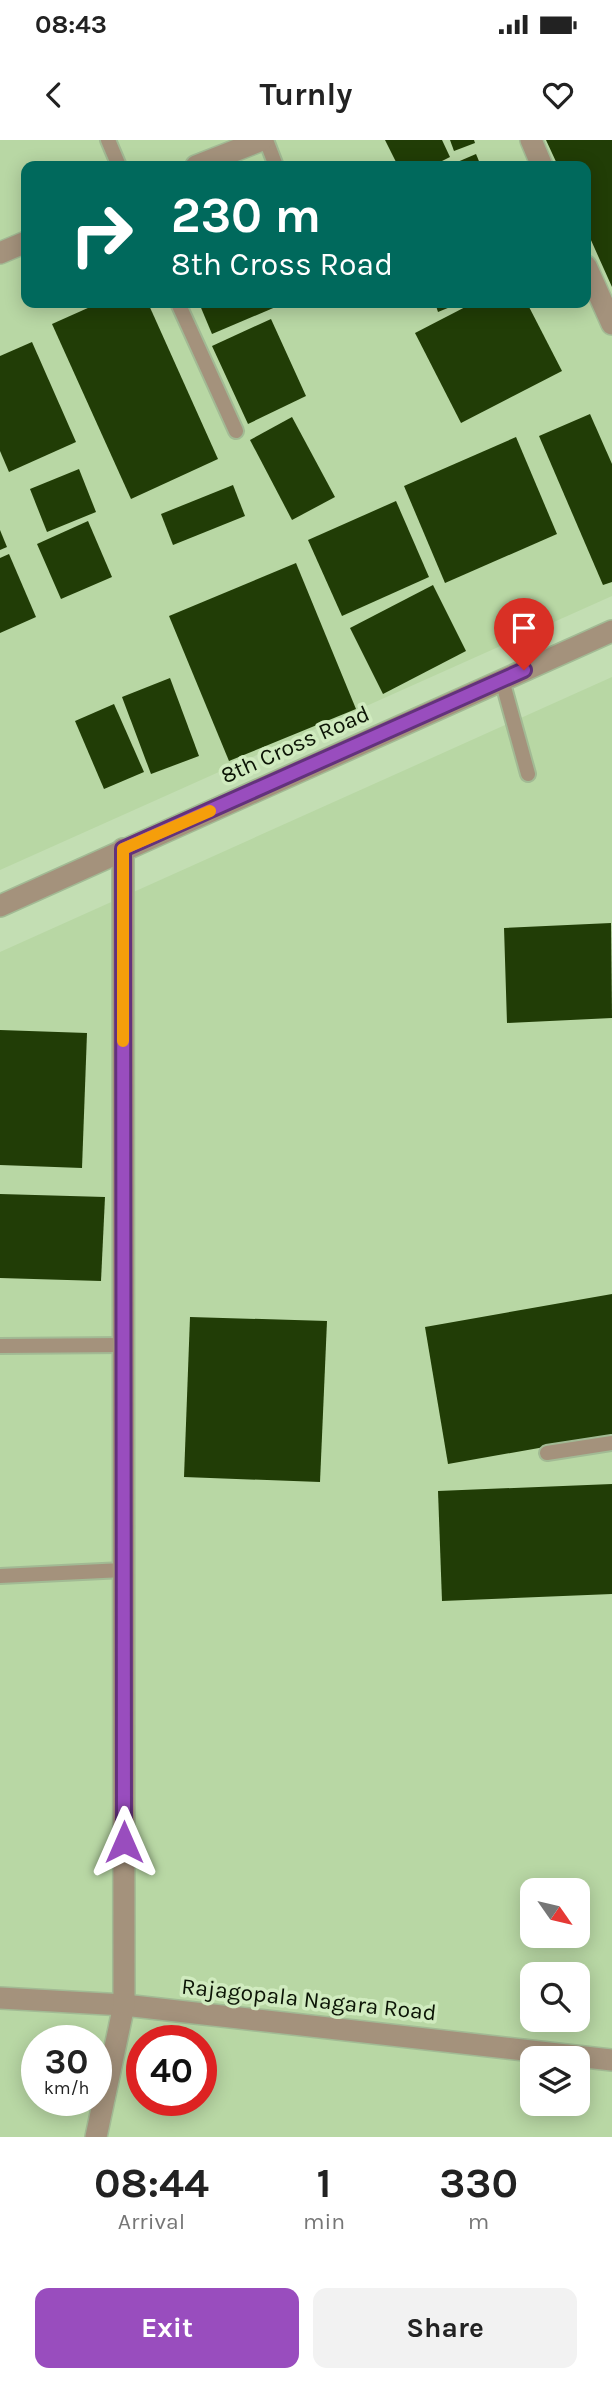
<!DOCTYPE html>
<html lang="en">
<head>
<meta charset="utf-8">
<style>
	:root { --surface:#fff; --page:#f2f2f2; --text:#222; --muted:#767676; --accent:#994dbe }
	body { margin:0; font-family:Karla,sans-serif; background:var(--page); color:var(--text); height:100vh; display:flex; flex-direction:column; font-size:26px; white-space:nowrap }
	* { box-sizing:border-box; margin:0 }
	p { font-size:23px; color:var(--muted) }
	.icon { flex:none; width:38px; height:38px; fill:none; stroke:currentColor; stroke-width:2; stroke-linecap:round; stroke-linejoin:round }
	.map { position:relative; height:1997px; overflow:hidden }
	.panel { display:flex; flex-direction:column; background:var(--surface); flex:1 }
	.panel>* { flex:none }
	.guide { position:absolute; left:21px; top:21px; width:570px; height:147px; border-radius:14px; box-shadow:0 4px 18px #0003; background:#00695c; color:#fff; overflow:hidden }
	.needle { width:46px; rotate:124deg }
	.tools { position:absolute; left:520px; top:1738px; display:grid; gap:14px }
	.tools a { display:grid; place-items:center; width:70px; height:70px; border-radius:14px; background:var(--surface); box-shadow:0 4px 18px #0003; font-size:35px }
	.speed { position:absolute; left:21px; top:1885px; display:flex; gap:14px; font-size:35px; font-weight:700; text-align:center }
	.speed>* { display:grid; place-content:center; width:91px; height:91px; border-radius:50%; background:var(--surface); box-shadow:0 4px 18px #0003; line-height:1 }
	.speed small { font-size:18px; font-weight:400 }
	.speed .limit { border:10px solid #d22; background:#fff; color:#111 }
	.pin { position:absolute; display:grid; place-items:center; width:60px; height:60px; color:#fff; margin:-72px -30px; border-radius:50% 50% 50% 0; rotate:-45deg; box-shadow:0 0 7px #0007 }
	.pin .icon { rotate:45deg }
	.me { position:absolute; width:77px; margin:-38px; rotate:0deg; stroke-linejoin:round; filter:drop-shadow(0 0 5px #0008) }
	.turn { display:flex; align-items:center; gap:24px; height:147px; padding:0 35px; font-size:32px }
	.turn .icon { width:91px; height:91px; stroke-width:2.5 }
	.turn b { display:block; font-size:49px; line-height:60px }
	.eta { display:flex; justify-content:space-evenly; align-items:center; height:119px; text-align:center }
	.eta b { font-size:42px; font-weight:700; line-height:49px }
	.action { display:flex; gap:14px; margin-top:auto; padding:14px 35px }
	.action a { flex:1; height:80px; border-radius:14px; background:var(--accent); color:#fff; font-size:28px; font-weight:700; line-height:80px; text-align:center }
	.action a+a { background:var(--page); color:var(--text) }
	.status { display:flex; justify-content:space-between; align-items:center; height:49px; padding:0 35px; background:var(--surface); direction:ltr }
	.status svg { height:19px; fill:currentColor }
	header { display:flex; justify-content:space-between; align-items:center; height:91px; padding:0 35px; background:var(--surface); font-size:32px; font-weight:700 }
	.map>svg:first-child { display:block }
</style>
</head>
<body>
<div class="status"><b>08:43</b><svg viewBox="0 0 49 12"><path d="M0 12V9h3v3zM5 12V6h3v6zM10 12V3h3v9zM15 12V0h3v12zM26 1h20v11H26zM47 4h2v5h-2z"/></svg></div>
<header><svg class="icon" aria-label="back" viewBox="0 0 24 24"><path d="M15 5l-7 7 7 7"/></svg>Turnly<svg class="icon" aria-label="heart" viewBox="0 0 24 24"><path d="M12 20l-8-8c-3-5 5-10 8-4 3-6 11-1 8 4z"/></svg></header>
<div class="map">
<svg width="612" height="1997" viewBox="0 0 612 1997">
	<rect width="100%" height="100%" fill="#c3deb3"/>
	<g fill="#b8d7a4" fill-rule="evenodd">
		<path d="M0,0H612V456L0,730ZM26,26H586V163H26Z"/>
		<path d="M612,537V1997H0V812ZM532,1750H578V1796H532ZM532,1834H578V1880H532ZM37,1900H96V1960H37ZM142,1900H201V1960H142ZM532,1918H578V1964H532Z"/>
	</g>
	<g fill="#213d06">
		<polygon points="385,0 442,0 450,17 432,26 398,26"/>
		<polygon points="450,0 474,0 475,3 454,11"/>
		<polygon points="546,0 612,0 612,147 586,89 586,26 558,26"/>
		<polygon points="476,14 481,26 456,26 455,23"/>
		<polygon points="99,163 148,163 218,319 131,359 52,184"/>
		<polygon points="199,163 285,163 212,194"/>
		<polygon points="435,163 460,163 438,172"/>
		<polygon points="473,163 527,163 562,231 461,283 415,193"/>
		<polygon points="271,179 306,256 248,284 212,206"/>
		<polygon points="32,202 76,302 9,332 0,311 0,216"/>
		<polygon points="590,274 612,324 612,442 603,445 539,296"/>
		<polygon points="292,277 335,357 292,380 250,300"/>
		<polygon points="516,297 557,394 445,443 404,346"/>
		<polygon points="79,329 96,372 47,392 30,349"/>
		<polygon points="233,345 245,376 173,405 161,374"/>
		<polygon points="396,361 429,437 342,476 308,400"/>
		<polygon points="88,381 112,437 61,459 37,404"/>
		<polygon points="0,390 7,407 0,410"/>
		<polygon points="9,414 36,477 0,493 0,418"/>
		<polygon points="296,423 356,569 229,621 169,476"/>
		<polygon points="433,445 466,511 383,554 350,488"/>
		<polygon points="170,538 199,616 151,634 122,557"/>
		<polygon points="114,564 144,632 104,649 75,581"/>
		<polygon points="611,783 612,878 507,883 504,788"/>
		<polygon points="0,890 87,893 82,1028 0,1025"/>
		<polygon points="0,1054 105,1057 101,1141 0,1138"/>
		<polygon points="612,1154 612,1295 448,1324 425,1187"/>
		<polygon points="190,1177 327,1181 320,1342 184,1337"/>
		<polygon points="612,1344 612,1454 442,1461 438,1351"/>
	</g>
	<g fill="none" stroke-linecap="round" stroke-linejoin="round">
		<defs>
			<g id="service">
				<polyline points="108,0 119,26"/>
				<polyline points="266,0 276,26"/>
				<polyline points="178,163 236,291"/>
				<polyline points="502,540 528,634"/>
				<polyline points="0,1206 123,1205"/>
				<polyline points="547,1313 612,1303"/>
				<polyline points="0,1436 123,1430"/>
			</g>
			<g id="minor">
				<polyline points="196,26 262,0"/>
				<polyline points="0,113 26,102"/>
			</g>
			<g id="tertiary">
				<polyline points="531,0 542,26"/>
				<polyline points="586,126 612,184"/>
				<polyline points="0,766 612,491"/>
				<polyline points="0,1858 124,1865 612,1920"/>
				<polyline points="96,1997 124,1865 123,709"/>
			</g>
		</defs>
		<use href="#service" stroke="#a2ba94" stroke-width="18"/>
		<use href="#minor" stroke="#a2ba94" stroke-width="24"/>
		<use href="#tertiary" stroke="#a2ba94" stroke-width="24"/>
		<use href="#service" stroke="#a4927c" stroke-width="14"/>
		<use href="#minor" stroke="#a4927c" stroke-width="21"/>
		<use href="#tertiary" stroke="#a4927c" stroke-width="21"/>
	</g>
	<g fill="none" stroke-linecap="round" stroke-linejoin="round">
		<defs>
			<polyline id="route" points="124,1702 123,709 524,530"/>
		</defs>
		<use href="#route" stroke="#63327c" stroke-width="18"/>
		<use href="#route" stroke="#994dbe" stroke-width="12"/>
		<polyline stroke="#f59e0b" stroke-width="12" points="123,901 123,709 210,671"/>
	</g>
	<g text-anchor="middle" stroke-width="7" stroke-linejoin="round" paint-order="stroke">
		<g font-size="23" fill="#0c1506" stroke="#d0ebbf">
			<text transform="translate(295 604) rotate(-24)" y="8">8th Cross Road</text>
			<text transform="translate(309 1859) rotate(6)" y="8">Rajagopala Nagara Road</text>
		</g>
	</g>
</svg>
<div class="tools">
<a><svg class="needle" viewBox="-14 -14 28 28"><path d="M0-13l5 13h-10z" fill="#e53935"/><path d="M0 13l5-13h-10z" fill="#767676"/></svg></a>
<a><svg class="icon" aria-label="search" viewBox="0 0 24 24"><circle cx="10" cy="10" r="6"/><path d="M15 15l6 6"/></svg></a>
<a><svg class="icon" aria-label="layers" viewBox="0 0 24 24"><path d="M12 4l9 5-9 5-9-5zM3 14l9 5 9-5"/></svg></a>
</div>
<div class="speed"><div>30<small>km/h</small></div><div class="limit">40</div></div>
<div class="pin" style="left:524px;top:530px;background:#d93025"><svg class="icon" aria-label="arrive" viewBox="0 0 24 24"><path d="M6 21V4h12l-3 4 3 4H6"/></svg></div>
<svg class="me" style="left:124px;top:1702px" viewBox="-20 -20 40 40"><path d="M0-17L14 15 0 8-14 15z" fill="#994dbe" stroke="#fff" stroke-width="4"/></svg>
<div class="guide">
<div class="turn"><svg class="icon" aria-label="right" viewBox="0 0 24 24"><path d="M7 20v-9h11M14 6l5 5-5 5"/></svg><div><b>230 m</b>8th Cross Road</div></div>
</div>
</div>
<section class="panel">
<div class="eta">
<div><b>08:44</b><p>Arrival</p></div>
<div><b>1</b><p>min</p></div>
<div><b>330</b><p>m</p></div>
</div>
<div class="action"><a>Exit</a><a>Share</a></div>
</section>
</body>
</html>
